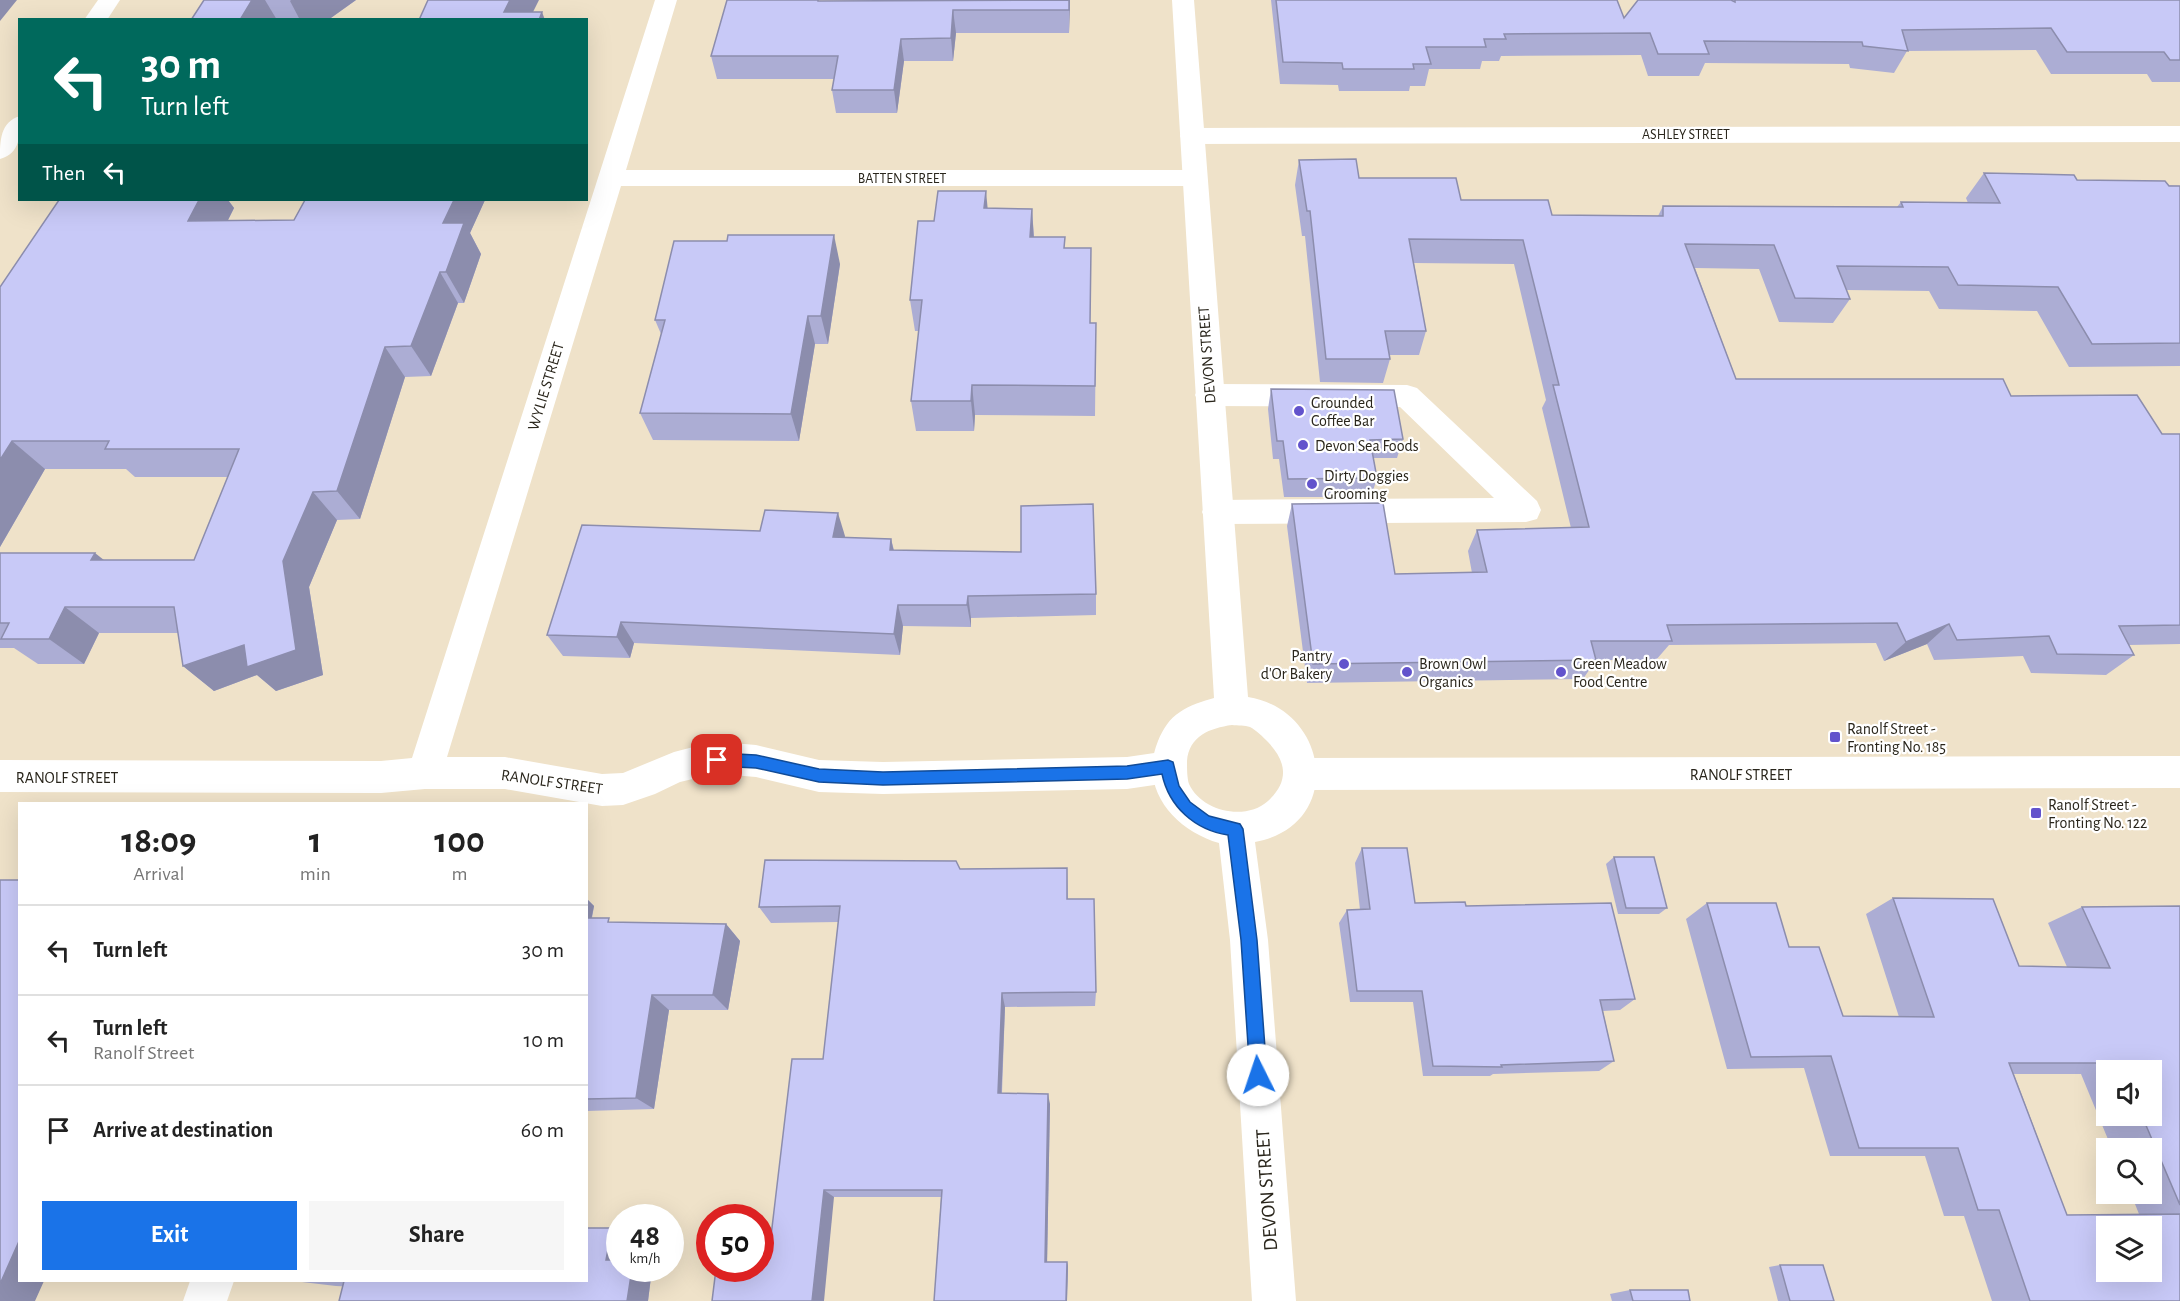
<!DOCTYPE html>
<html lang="en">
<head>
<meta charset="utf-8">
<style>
	:root { --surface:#fff; --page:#f6f6f6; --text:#222; --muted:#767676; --line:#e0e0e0; --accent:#1a73e8 }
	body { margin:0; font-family:"Alegreya Sans",sans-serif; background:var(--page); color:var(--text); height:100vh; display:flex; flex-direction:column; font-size:22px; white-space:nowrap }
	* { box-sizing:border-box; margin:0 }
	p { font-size:20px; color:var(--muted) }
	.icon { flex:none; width:33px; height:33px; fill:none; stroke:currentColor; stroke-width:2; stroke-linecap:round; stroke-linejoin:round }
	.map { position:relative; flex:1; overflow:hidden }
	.details { position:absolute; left:18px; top:802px; width:570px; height:480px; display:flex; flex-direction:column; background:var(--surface); border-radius:0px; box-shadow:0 6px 24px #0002 }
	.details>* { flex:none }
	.banner { position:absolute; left:18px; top:18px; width:570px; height:183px; border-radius:0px; box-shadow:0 6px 24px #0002; background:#00695c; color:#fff; overflow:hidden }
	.controls { position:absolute; left:2096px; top:1060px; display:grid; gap:12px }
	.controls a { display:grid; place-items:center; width:66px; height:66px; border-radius:0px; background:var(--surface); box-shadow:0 6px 24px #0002; font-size:30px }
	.speed { position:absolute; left:606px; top:1204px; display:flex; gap:12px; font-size:30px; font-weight:700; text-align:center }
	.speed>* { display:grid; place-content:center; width:78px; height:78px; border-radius:50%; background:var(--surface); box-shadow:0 6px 24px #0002; line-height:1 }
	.speed small { font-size:15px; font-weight:400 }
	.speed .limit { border:9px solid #d22; background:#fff; color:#111 }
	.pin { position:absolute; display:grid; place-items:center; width:51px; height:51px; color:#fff; margin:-26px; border-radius:12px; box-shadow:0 3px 9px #0006 }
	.me { position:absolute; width:66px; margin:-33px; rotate:356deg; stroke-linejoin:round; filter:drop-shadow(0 0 4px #0008) }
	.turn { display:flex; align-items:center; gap:21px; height:126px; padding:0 24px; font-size:27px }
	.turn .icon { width:78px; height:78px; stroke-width:2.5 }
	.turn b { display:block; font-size:42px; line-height:51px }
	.then { display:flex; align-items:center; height:57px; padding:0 24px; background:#0003; gap:12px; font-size:22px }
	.eta { display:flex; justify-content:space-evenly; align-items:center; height:102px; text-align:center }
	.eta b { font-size:36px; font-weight:700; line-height:42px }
	.button { display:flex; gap:12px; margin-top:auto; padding:12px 24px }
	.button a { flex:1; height:69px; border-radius:0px; background:var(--accent); color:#fff; font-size:24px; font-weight:700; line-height:69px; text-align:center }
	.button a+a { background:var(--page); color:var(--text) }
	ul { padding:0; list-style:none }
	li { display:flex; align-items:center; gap:18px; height:90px; padding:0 24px; border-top:2px solid var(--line) }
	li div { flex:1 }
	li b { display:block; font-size:22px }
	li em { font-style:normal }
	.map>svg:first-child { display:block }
</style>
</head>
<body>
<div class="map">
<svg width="2180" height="1301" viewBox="0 0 2180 1301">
	<rect width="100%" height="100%" fill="#efe2c9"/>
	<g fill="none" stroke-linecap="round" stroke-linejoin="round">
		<g fill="#fff" fill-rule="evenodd">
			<polygon points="98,0 120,0 107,20 84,20"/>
			<polygon points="655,0 677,0 626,170 1194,170 1203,172 1207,178 1203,184 1194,186 621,186 447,757 505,757 602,774 623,773 674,752 701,745 732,743 756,745 819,760 883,762 1127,757 1168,751 1180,756 1185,767 1180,778 1168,783 1127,789 883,794 819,792 756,777 732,775 701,777 680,782 655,794 623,805 602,806 505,789 425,789 381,793 0,792 0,760 381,761 412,758"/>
			<path d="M20,116C20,135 21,153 0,159C0,141 0,122 20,116Z"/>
			<polygon points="2180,126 2180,142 1192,144 1183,142 1180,136 1183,130 1192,128"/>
			<polygon points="1209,384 1407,385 1417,388 1537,501 1541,510 1537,519 1526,522 1217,524 1206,521 1202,512 1206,503 1217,500 1494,498 1400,407 1209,406 1199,403 1195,395 1199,387"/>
			<polygon points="2180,756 2180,788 1302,790 1290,785 1284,774 1290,763 1302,758"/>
			<polygon points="190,1281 234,1281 227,1301 183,1301"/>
		</g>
		<path fill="#fff" fill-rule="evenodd" d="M1172,0H1194L1248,697C1330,710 1345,825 1255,842L1268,940L1296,1301H1252L1230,940L1219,843C1175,830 1138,789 1158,741C1163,729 1169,719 1180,712C1190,705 1203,701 1214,698ZM1232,725C1238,726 1245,725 1250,727C1256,730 1263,737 1268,742C1286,761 1290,781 1268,801C1246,821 1202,812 1189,784C1187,778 1187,768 1187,761C1189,736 1210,728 1232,725Z"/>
	</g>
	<g fill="#acadd4" fill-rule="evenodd">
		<polygon points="204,0 356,0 328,20 191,20"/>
		<polygon points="1070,0 1069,33 956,33 953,61 904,61 897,113 836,113 832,90 834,79 717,79 711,56 828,1"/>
		<polygon points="1271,0 1617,0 1624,18 1638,0 2180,0 2180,82 2152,82 2147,74 2051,74 2036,50 1907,51 1894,73 1850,68 1849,64 1705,63 1699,76 1648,76 1641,55 1501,56 1499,61 1482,61 1480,69 1429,69 1425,86 1410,86 1409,91 1339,91 1338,85 1280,84"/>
		<polygon points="1299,160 1359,178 1461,200 1552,215 1658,216 1663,206 1897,207 1901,202 1968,203 1966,198 1984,173 2077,180 2180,186 2180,366 2069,367 2037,311 1939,309 1929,291 1846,290 1850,299 1833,323 1779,322 1759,269 1695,268 1736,379 2011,396 2162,434 2180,434 2180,644 2129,645 2134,655 2106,675 2031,673 2023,656 1934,660 1927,644 1884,661 1876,643 1669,645 1656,660 1596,660 1583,679 1307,683 1287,526 1292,504 1395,574 1472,573 1468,551 1477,530 1571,528 1542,408 1546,400 1514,264 1414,263 1426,331 1419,355 1389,355 1390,359 1383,383 1320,382 1305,236 1302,236 1295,185"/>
		<polygon points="59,200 228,200 234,208 228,220 294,220 305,200 485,200 470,233 481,254 464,303 458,303 431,376 405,377 360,519 337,520 309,587 323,675 276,691 257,675 214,691 183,666 178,633 99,633 84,664 38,664 14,648 0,648 0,553 104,560 194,560 228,477 135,477 126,469 45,469 0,547 0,287"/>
		<polygon points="988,208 1032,209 1034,237 1065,248 1091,248 1090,323 1096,323 1095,416 975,415 974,431 916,431 911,401 919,331 915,331 910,300 934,221"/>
		<polygon points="840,264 828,344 815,344 799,441 653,440 640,413 661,334 655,320"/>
		<polygon points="1271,389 1403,439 1397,458 1373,458 1377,478 1371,497 1284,497 1279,459 1273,459 1268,409"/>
		<polygon points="845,536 844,538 891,539 894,550 1096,594 1096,615 971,618 971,627 903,626 900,655 634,643 630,658 563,656 547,635"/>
		<polygon points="1362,848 1415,903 1466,906 1635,999 1620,1010 1603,1011 1614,1061 1599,1071 1493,1074 1490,1076 1423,1076 1413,1002 1350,1002 1339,923 1347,910 1360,910 1355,863"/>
		<polygon points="1614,857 1667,908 1659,914 1618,914 1606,864"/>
		<polygon points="1067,868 1068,899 1096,992 1095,1006 1005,1007 1002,1093 1050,1104 1047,1262 1067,1262 1068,1266 1067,1301 934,1301 941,1197 834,1197 760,1269 823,1059 838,922 771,923 759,907 960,869"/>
		<polygon points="586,898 594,906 592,918 613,923 726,924 740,941 728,1010 669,1010 654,1109 586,1111"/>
		<path d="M1893,898L2019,966L2067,967L2048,923L2082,907L2180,906V1301H1992L1964,1216H1944L1925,1156H1830L1804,1068L1727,1069L1686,919L1707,903L1789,947L1843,1016L1899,1017L1866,914ZM2106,1071H2151V1116H2106ZM2014,1074H2081L2112,1149H2151V1194H2131L2139,1214L2067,1215Z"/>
		<polygon points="612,1228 620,1230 620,1269 652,1269 648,1301 336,1286 302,1282 302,1281 586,1281"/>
		<polygon points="1780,1265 1834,1301 1778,1301 1769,1267"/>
		<polygon points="1630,1290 1690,1301 1612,1301 1610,1294"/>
	</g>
	<g fill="#8c8dad">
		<polygon points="0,0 17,0 0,21"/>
		<polygon points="252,0 265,0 277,20 240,20"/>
		<polygon points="291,0 356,0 328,20 300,20 290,1"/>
		<polygon points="510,0 539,0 529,20 504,12"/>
		<polygon points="1069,0 1070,0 1069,33"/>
		<polygon points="953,10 956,33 953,61 951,38"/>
		<polygon points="542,12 545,20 539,20"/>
		<polygon points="901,39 904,61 897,113 894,90"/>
		<polygon points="986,191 989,223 984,208"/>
		<polygon points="199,200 228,200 234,208 212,252 188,221"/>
		<polygon points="454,200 485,200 470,233 481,254 464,303 446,272 443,223"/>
		<polygon points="1032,209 1034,241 1030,237"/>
		<polygon points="834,235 840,264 828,344 821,316"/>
		<polygon points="440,272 458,303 431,376 411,346"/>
		<polygon points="808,316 815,344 799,441 791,414"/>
		<polygon points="385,347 405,377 360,519 337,491"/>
		<polygon points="972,385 975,415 974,431 971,401"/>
		<polygon points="12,441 45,469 0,547 0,460"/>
		<polygon points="313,492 337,520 309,587 323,675 276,691 257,675 214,691 183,666 244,645 283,561"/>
		<polygon points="838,513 845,536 840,560 833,537"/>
		<polygon points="891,539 896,561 890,550"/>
		<polygon points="95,553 128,579 91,560"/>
		<polygon points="968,596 971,618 971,627 967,605"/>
		<polygon points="898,605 903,626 900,655 894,634"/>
		<polygon points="65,607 99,633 84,664 49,639"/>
		<polygon points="621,622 634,643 630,658 617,637"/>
		<polygon points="1949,624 1927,644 1884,661 1906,642"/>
		<polygon points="586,898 594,906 588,935 586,934"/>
		<polygon points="726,924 740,941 728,1010 713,995"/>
		<polygon points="1002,993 1005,1007 1001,1103 998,1093"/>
		<polygon points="652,995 669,1010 654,1109 636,1098"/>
		<polygon points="1048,1094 1050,1104 1047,1266 1045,1262"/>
		<polygon points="824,1190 834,1197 824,1301 812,1301"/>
		<polygon points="612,1228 620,1230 620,1264 606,1260"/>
		<polygon points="20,1239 20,1281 44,1281 35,1301 0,1301 0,1284"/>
		<polygon points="1067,1262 1068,1266 1067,1301 1066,1301"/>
		<polygon points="632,1269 652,1269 648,1301 627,1301"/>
	</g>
	<g fill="#c8c9f7" stroke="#8c8dad" stroke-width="1.5" fill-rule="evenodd">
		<polygon points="204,0 252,0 240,20 191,20"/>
		<polygon points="428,0 510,0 504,12 542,12 539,20 419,20"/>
		<polygon points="727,0 818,0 818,1 1069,0 1069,10 953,10 951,38 901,39 894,90 832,90 838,56 711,56"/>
		<polygon points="1276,0 1617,0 1624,18 1638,0 1731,0 1735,2 1735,0 2180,0 2180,60 2170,60 2164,52 2067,52 2051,28 1902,30 1908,51 1863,46 1862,42 1704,41 1709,54 1658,54 1650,33 1504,34 1506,39 1484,39 1486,47 1426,47 1431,64 1413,64 1414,69 1343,69 1342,63 1283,62"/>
		<polygon points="1356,159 1359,178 1456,178 1461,200 1548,200 1552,215 1663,216 1663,206 1903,207 1901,202 2000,203 1984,173 2074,175 2077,180 2165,181 2169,186 2180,186 2180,343 2092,344 2058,287 1958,285 1948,267 1837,266 1850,299 1795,298 1774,245 1685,244 1736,379 2003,379 2011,396 2137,395 2162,434 2180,434 2180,625 2119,626 2134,655 2057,654 2049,636 1957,640 1949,624 1906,642 1897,623 1667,625 1672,641 1591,641 1596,660 1313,664 1292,504 1383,503 1395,574 1487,572 1477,530 1589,527 1553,385 1559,385 1523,240 1409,239 1426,331 1385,331 1390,359 1326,359 1310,211 1307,211 1299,160"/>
		<polygon points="938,191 986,191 984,208 1032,209 1030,237 1065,237 1064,248 1091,248 1090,323 1096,323 1095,386 972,385 971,401 911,401 922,300 910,300 918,221 934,221"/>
		<polygon points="59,200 199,200 188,221 294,220 305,200 454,200 443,223 464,223 446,272 440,272 411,346 385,347 337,491 313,492 283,561 296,650 247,667 244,645 183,666 174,607 65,607 49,639 1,639 9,623 0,623 0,553 95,553 91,560 194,560 239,449 105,449 109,441 12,441 0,460 0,287"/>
		<polygon points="728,235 834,235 821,316 808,316 791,414 640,413 665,320 655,320 674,241 727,241"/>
		<polygon points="1271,389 1394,390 1403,439 1370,440 1377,478 1288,479 1283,441 1277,441"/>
		<polygon points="1093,504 1096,594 968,596 967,605 898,605 894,634 621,622 617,637 547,635 582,525 760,531 765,510 838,513 833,537 891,539 890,550 1021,552 1021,506"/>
		<polygon points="1362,848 1407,848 1415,903 1465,902 1466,906 1611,903 1635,999 1600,1000 1614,1061 1501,1065 1502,1067 1433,1066 1422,991 1357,991 1347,910 1370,909"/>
		<polygon points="1614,857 1654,857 1667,908 1626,908"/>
		<polygon points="765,860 956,861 960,869 1067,868 1067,899 1094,899 1096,992 1002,993 998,1093 1048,1094 1045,1262 1067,1262 1066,1301 934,1301 942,1190 824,1190 812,1301 712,1301 716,1269 760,1269 760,1236 771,1236 792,1059 823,1059 840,906 759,907"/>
		<polygon points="0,880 20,880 20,1239 0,1284"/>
		<path d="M1893,898L1993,899L2019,966L2110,968L2082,907L2180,906V1205L2142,1116H2151V1071H2122L2119,1063H2009L2067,1215L2180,1214V1301H2030L1999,1210H1978L1958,1148H1859L1831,1056L1751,1057L1707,903H1776L1789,947H1819L1843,1016L1934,1017ZM2106,1227H2151V1272H2106Z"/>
		<polygon points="586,918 609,918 608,922 726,924 713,995 652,995 636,1098 586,1099"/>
		<polygon points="586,1228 612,1228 606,1260 620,1260 620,1269 632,1269 627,1301 339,1301 344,1281 586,1281"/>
		<polygon points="1780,1265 1823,1265 1834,1301 1790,1301"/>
		<polygon points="1630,1290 1688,1290 1690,1301 1633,1301"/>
	</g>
	<path fill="#1a73e8" stroke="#114b97" stroke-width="1.5" d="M717,753L756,755L819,769L883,772L1127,766L1168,760L1173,762L1179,786L1190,802L1209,816L1240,824L1243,829L1257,940L1267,1075L1264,1081L1258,1084L1253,1081L1250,1075L1241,940L1228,835C1195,830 1169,807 1162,774L1127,779L883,785L819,782L756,768L717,766L711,764L709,760L711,755Z"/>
	<g fill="#6253cc" stroke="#fff" stroke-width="2">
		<circle cx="1299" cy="411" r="6"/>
		<circle cx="1303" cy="445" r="6"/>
		<circle cx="1312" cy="484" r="6"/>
		<circle cx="1344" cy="664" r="6"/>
		<circle cx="1407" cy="672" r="6"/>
		<circle cx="1561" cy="672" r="6"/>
		<rect x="1829" y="731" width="12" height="12" rx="3"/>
		<rect x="2030" y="807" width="12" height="12" rx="3"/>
	</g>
	<g text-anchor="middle" stroke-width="4.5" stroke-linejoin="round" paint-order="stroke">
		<g font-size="14" fill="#29251b" stroke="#fff">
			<text x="1686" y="139">ASHLEY STREET</text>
			<text x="902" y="183">BATTEN STREET</text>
		</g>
		<g font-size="16" fill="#29251b" stroke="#fff">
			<text transform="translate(1206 355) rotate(-94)" y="6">DEVON STREET</text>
			<text transform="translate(545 386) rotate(-73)" y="6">WYLIE STREET</text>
			<text x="1741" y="780">RANOLF STREET</text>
			<text x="67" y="783">RANOLF STREET</text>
			<text transform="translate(552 781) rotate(8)" y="6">RANOLF STREET</text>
		</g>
		<g font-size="16" fill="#29251b" stroke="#fff" text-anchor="start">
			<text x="1311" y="408">Grounded<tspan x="1311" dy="18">Coffee Bar</tspan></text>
			<text x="1315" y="451">Devon Sea Foods</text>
			<text x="1324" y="481">Dirty Doggies<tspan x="1324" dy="18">Grooming</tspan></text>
			<text x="1332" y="661" text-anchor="end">Pantry<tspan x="1332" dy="18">d'Or Bakery</tspan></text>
			<text x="1419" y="669">Brown Owl<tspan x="1419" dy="18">Organics</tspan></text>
			<text x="1573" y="669">Green Meadow<tspan x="1573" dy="18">Food Centre</tspan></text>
			<text x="1847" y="734">Ranolf Street -<tspan x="1847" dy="18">Fronting No. 185</tspan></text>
			<text x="2048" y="810">Ranolf Street -<tspan x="2048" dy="18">Fronting No. 122</tspan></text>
		</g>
		<g font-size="20" fill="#29251b" stroke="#fff">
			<text transform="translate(1266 1190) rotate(-94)" y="7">DEVON STREET</text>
		</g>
	</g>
</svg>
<div class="controls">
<a><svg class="icon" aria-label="sound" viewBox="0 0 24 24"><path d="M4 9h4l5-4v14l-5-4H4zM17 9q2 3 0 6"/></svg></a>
<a><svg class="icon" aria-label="search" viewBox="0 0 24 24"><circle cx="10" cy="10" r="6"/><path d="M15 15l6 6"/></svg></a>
<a><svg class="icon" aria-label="layers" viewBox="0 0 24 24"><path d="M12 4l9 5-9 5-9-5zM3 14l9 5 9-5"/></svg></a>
</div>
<div class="speed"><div>48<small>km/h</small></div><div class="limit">50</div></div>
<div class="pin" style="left:717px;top:760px;background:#d93025"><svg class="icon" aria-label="arrive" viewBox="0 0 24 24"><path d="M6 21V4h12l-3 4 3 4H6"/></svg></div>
<svg class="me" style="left:1258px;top:1075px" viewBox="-20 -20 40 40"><circle r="19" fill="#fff"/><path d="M0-13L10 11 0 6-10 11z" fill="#1a73e8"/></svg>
<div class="banner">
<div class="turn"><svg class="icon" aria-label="left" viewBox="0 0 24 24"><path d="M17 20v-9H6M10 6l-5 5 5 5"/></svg><div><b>30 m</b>Turn left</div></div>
<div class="then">Then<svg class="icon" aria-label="left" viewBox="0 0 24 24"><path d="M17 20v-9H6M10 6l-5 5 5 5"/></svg></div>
</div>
<section class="details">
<div class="eta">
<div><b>18:09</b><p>Arrival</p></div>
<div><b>1</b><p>min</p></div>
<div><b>100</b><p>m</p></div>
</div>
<ul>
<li><svg class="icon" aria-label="left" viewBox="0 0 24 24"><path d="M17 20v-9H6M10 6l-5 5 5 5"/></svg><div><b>Turn left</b></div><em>30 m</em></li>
<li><svg class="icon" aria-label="left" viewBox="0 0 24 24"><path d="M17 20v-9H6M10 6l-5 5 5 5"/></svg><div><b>Turn left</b><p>Ranolf Street</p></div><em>10 m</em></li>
<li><svg class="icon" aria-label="arrive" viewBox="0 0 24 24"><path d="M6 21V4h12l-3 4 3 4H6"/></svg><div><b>Arrive at destination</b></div><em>60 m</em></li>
</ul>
<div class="button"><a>Exit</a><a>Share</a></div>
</section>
</div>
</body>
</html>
